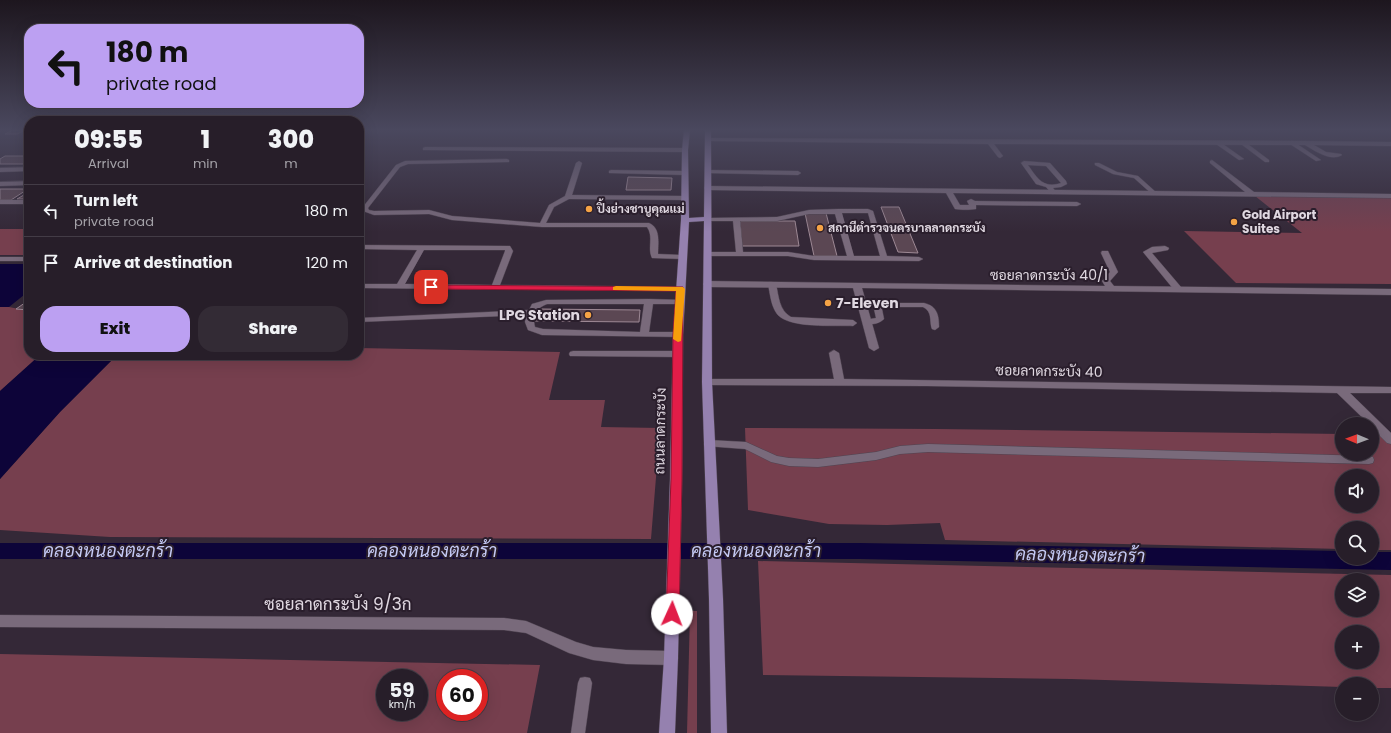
<!DOCTYPE html>
<html lang="en">
<head>
<meta charset="utf-8">
<style>
	:root { --surface:#271e29; --page:#332b35; --text:#f1f3f6; --muted:#a4a2a8; --line:#433c46; --accent:#bca0f2 }
	body { margin:0; font-family:Poppins,Sarabun,sans-serif; background:var(--page); color:var(--text); height:100vh; display:flex; flex-direction:column; font-size:15px; white-space:nowrap }
	* { box-sizing:border-box; margin:0 }
	p { font-size:13px; color:var(--muted) }
	.icon { flex:none; width:22px; height:22px; fill:none; stroke:currentColor; stroke-width:2; stroke-linecap:round; stroke-linejoin:round }
	.map { position:relative; flex:1; overflow:hidden }
	.drawer { position:absolute; left:24px; top:116px; width:340px; height:244px; display:flex; flex-direction:column; background:var(--surface); border-radius:16px; box-shadow:0 4px 16px #0002,0 0 0 1px var(--line) }
	.drawer>* { flex:none }
	.hud { position:absolute; left:24px; top:24px; width:340px; height:84px; border-radius:16px; box-shadow:0 4px 16px #0002,0 0 0 1px var(--line); background:#bca0f2; color:#111; overflow:hidden }
	.needle { width:26px; rotate:271deg }
	.fabs { position:absolute; left:1335px; top:417px; display:grid; gap:8px }
	.fabs a { display:grid; place-items:center; width:44px; height:44px; border-radius:50%; background:var(--surface); box-shadow:0 4px 16px #0002,0 0 0 1px var(--line); font-size:20px }
	.speed { position:absolute; left:376px; top:669px; display:flex; gap:8px; font-size:20px; font-weight:700; text-align:center }
	.speed>* { display:grid; place-content:center; width:52px; height:52px; border-radius:50%; background:var(--surface); box-shadow:0 4px 16px #0002,0 0 0 1px var(--line); line-height:1 }
	.speed small { font-size:10px; font-weight:400 }
	.speed .limit { border:6px solid #d22; background:#fff; color:#111 }
	.pin { position:absolute; display:grid; place-items:center; width:34px; height:34px; color:#fff; margin:-17px; border-radius:8px; box-shadow:0 2px 6px #0006 }
	.me { position:absolute; width:44px; margin:-22px; rotate:2deg; stroke-linejoin:round; filter:drop-shadow(0 0 3px #0008) }
	.turn { display:flex; align-items:center; gap:14px; height:84px; padding:0 16px; font-size:18px }
	.turn .icon { width:52px; height:52px; stroke-width:2.5 }
	.turn b { display:block; font-size:28px; line-height:34px }
	.eta { display:flex; justify-content:space-evenly; align-items:center; height:68px; text-align:center }
	.eta b { font-size:24px; font-weight:800; line-height:28px }
	.primary-button { display:flex; gap:8px; margin-top:auto; padding:8px 16px }
	.primary-button a { flex:1; height:46px; border-radius:16px; background:var(--accent); color:#111; font-size:16px; font-weight:800; line-height:46px; text-align:center }
	.primary-button a+a { background:var(--page); color:var(--text) }
	ul { padding:0; list-style:none }
	li { display:flex; align-items:center; gap:12px; height:52px; padding:0 16px; border-top:1px solid var(--line) }
	li div { flex:1 }
	li b { display:block; font-size:15px }
	li em { font-style:normal }
	.map>svg:first-child { display:block }
</style>
</head>
<body>
<div class="map">
<svg width="1391" height="733" viewBox="0 0 1391 733">
	<rect width="100%" height="100%" fill="#342837"/>
	<g fill="#763f4e" fill-rule="evenodd">
		<polygon points="1255,196 1391,196 1391,284 1236,283 1184,231 1302,233"/>
		<rect x="0" y="229" width="29" height="26"/>
		<polygon points="0,307 9,307 29,311 29,355 40,355 0,391"/>
		<polygon points="359,348 560,352 549,400 605,400 601,427 660,428 651,539 110,537 0,530 0,479 60,412 117,355 359,355"/>
		<path d="M745,428L936,429L1342,434V454H1372V434L1391,435V550H1372V528H1342V549L945,540L940,523L887,525L829,524L748,510ZM1342,476H1372V506H1342Z"/>
		<path d="M758,561L1391,575V688H1372V684H1342V687L1071,679L763,675ZM1342,580H1372V610H1342ZM1342,632H1372V662H1342Z"/>
		<polygon points="690,611 697,611 697,733 687,733"/>
		<path d="M0,654L540,665L527,733H0ZM385,678H419V712H385ZM445,678H479V712H445Z"/>
	</g>
	<g fill="#0d0439">
		<polygon points="0,264 29,264 29,291 9,307 0,307"/>
		<polygon points="40,355 117,355 60,412 0,479 0,391"/>
	</g>
	<g fill="none" stroke-linecap="round" stroke-linejoin="round">
		<polygon fill="#0d0439" fill-rule="evenodd" points="0,543 860,543 1342,551 1342,558 1372,558 1372,552 1391,552 1391,570 860,559 0,559"/>
	</g>
	<g fill="#5b4753" stroke="#9e8995">
		<polygon points="13,130 25,130 17,134 5,134"/>
		<polygon points="5,156 29,156 29,162 24,164 0,164 0,159"/>
		<polygon points="628,177 672,178 671,190 626,190"/>
		<polygon points="0,189 28,189 11,200 0,200"/>
		<polygon points="29,192 29,199 17,199"/>
		<polygon points="881,207 899,207 918,253 898,252"/>
		<polygon points="805,213 826,213 837,256 814,256"/>
		<polygon points="740,221 795,221 799,246 742,246"/>
		<polygon points="29,300 29,310 16,309"/>
		<polygon points="539,309 640,310 639,322 535,321"/>
	</g>
	<g fill="none" stroke-linecap="round" stroke-linejoin="round">
		<defs>
			<g id="lane">
				<polygon points="1292,141 1294,142 1321,160 1316,161 1290,144 1289,143"/>
				<polygon points="1216,142 1220,142 1244,159 1239,160 1216,144"/>
				<polygon points="1241,142 1245,142 1269,160 1269,162 1265,162 1241,144"/>
				<path d="M507,159L509,160V162L408,164L400,167L368,208L369,210L374,211L429,210L452,216L540,223L549,205L565,196L576,163L579,161L582,163L572,195L685,196L688,198L685,200L569,199L554,207L546,223H649C661,228 658,243 658,254L682,255L686,257L682,259L652,258C647,248 654,237 647,227H542L452,220L429,214L374,215L363,211V207L396,165L405,161Z"/>
				<path d="M1024,161L1050,163L1066,181L1067,184L1061,187L1053,188L1057,193L1052,194L1046,187L1036,184L1021,163ZM1028,165L1046,166L1061,183C1043,189 1037,178 1028,165Z"/>
				<polygon points="1095,163 1099,163 1117,172 1138,176 1158,194 1153,195 1134,178 1113,174 1095,165"/>
				<polygon points="29,167 29,171 0,172 0,168"/>
				<polygon points="611,170 685,171 688,173 685,175 609,173 609,171"/>
				<polygon points="707,170 798,171 801,173 798,175 705,173 705,171"/>
				<polygon points="29,181 29,185 0,186 0,182"/>
				<path d="M838,209H868L873,211L887,256L919,257L923,259L919,261L814,260L788,256H708L704,254L708,252H736L733,221H708L705,219L706,218L777,217L809,210ZM842,213H868L880,256H854ZM809,214H835L847,256H814L788,252H743L740,221H777Z"/>
				<path d="M359,245L510,246L513,251L500,285L681,287L685,289L681,291L359,288V284H397L417,250L359,249ZM424,250H505V251L492,285L405,284Z"/>
				<polygon points="1165,246 1169,248 1168,250 1152,253 1181,287 1182,289 1181,291 1175,291 1143,252 1152,247"/>
				<path d="M769,282H772L776,284C779,297 779,310 791,317L853,320L857,323L853,326C835,325 789,329 777,314C771,306 770,294 768,284Z"/>
				<path d="M649,299L683,300L684,302L683,304H653L649,332H678L681,333L682,335L681,337L542,335L528,330L525,322L526,315L359,322V318L529,310L532,304L546,300ZM547,304H644L640,332L543,329L535,327C532,314 535,309 547,304Z"/>
				<path d="M878,303H924C937,306 939,315 939,327L935,330L932,329C929,321 933,312 923,307H883L882,309L884,319C879,324 871,325 864,324L863,322L864,320L876,318L874,309Z"/>
				<polygon points="573,351 678,351 682,354 678,357 570,356 569,354 570,352"/>
				<polygon points="709,440 746,442 777,456 789,458 818,459 876,452 900,446 928,444 1369,456 1373,457 1374,460 1373,463 1369,464 928,452 900,454 876,460 818,467 789,466 771,462 745,449 705,446 704,444 705,442"/>
				<polygon points="585,677 590,678 592,683 585,733 571,733 578,683 580,678"/>
			</g>
			<g id="street">
				<path d="M708,138L1305,141L1391,142V146L1314,145L1326,152L1341,154L1342,155C1331,162 1315,151 1305,145L994,144L1003,156L1000,158L998,157L988,144L706,141V139Z"/>
				<polygon points="425,147 685,148 688,150 685,152 423,150 423,148"/>
				<path d="M1212,160L1254,192L1391,194V198L953,193L960,205H969L967,201L971,199L975,201L1077,202L1081,204L1077,206L976,205V209C970,210 961,210 955,209L946,193L708,190L704,188L708,186L1245,192L1210,163V161Z"/>
				<rect x="0" y="200" width="29" height="4"/>
				<polygon points="1102,251 1108,251 1118,272 1110,281 1114,286 1391,289 1391,295 862,288 879,348 874,351 869,348 853,288 707,287 703,284 707,281 1105,286 1102,281 1110,272 1101,253"/>
				<rect x="0" y="257" width="29" height="4"/>
				<polygon points="834,350 839,353 844,379 1391,387 1391,393 1350,393 1391,433 1391,444 1387,443 1372,428 1372,424 1369,424 1337,393 926,386 707,385 702,382 707,379 834,379 829,353"/>
				<polygon points="0,615 504,618 526,621 576,642 593,647 626,650 671,651 676,653 678,658 676,663 671,665 626,664 593,660 569,653 526,633 504,630 0,627"/>
			</g>
			<polygon id="primary" points="684,130 690,130 688,150 689,218 704,217 705,130 711,130 712,382 723,599 727,733 711,733 709,599 702,382 704,221 689,222 683,335 682,479 678,658 675,733 659,733 664,658 670,479 673,335 681,220 682,150"/>
		</defs>
		<use href="#lane" stroke="#4f4451" stroke-width="1"/>
		<use href="#street" stroke="#4f4451" stroke-width="1"/>
		<use href="#primary" stroke="#4f4451" stroke-width="1"/>
		<use href="#lane" fill="#796a7b" fill-rule="evenodd"/>
		<use href="#street" fill="#796a7b" fill-rule="evenodd"/>
		<use href="#primary" fill="#9581af" fill-rule="evenodd"/>
	</g>
	<linearGradient id="sky" x2="0" y2="1"><stop stop-color="#1d161e"/><stop offset="0.56" stop-color="#4a485e"/><stop offset="1" stop-color="#4a485e" stop-opacity="0"/></linearGradient>
	<rect width="1391" height="232" fill="url(#sky)"/>
	<polygon fill="#e11d48" stroke="#92132f" points="428,285 683,287 682,479 679,614 677,618 672,620 668,618 666,614 671,479 673,335 676,291 431,289 428,289"/>
	<polygon fill="#f59e0b" points="616,286 683,287 685,289 681,341 678,342 673,339 676,291 613,290 613,287"/>
	<g fill="#f5a345" stroke="#2a1e2c" stroke-width="1.5">
		<circle cx="589" cy="209" r="4"/>
		<circle cx="1234" cy="222" r="4"/>
		<circle cx="820" cy="228" r="4"/>
		<circle cx="828" cy="303" r="4"/>
		<circle cx="588" cy="315" r="4"/>
	</g>
	<g text-anchor="middle" stroke-width="4" stroke-linejoin="round" paint-order="stroke">
		<g font-size="12" font-weight="bold" fill="#e0d8e1" stroke="#2a1e2c" text-anchor="start">
			<text x="597" y="213">ปิ้งย่างชาบูคุณแม่</text>
			<text x="1242" y="219">Gold Airport<tspan x="1242" dy="14">Suites</tspan></text>
			<text x="828" y="232">สถานีตำรวจนครบาลลาดกระบัง</text>
		</g>
		<g font-size="14" fill="#e0d8e1" stroke="#2a1e2c">
			<text x="1049" y="280">ซอยลาดกระบัง 40/1</text>
			<text transform="translate(1049 371) rotate(1)" y="5">ซอยลาดกระบัง 40</text>
			<text transform="translate(660 431) rotate(-89)" y="5">ถนนลาดกระบัง</text>
		</g>
		<g font-size="14" font-weight="bold" fill="#e0d8e1" stroke="#2a1e2c" text-anchor="start">
			<text x="836" y="308">7-Eleven</text>
			<text x="580" y="320" text-anchor="end">LPG Station</text>
		</g>
		<g font-size="17" fill="#e0d8e1" stroke="#2a1e2c">
			<text x="338" y="610">ซอยลาดกระบัง 9/3ก</text>
		</g>
		<g font-size="18" font-style="italic" fill="#c4c9f4" stroke="#2a1e2c">
			<text x="108" y="557">คลองหนองตะกร้า</text>
			<text x="432" y="557">คลองหนองตะกร้า</text>
			<text x="756" y="557">คลองหนองตะกร้า</text>
			<text transform="translate(1080 555) rotate(1)" y="6">คลองหนองตะกร้า</text>
		</g>
	</g>
</svg>
<div class="fabs">
<a><svg class="needle" viewBox="-14 -14 28 28"><path d="M0-13l5 13h-10z" fill="#e53935"/><path d="M0 13l5-13h-10z" fill="#a4a2a8"/></svg></a>
<a><svg class="icon" aria-label="sound" viewBox="0 0 24 24"><path d="M4 9h4l5-4v14l-5-4H4zM17 9q2 3 0 6"/></svg></a>
<a><svg class="icon" aria-label="search" viewBox="0 0 24 24"><circle cx="10" cy="10" r="6"/><path d="M15 15l6 6"/></svg></a>
<a><svg class="icon" aria-label="layers" viewBox="0 0 24 24"><path d="M12 4l9 5-9 5-9-5zM3 14l9 5 9-5"/></svg></a>
<a>+</a>
<a>−</a>
</div>
<div class="speed"><div>59<small>km/h</small></div><div class="limit">60</div></div>
<div class="pin" style="left:431px;top:287px;background:#d93025"><svg class="icon" aria-label="arrive" viewBox="0 0 24 24"><path d="M6 21V4h12l-3 4 3 4H6"/></svg></div>
<svg class="me" style="left:672px;top:614px" viewBox="-20 -20 40 40"><circle r="19" fill="#fff"/><path d="M0-13L10 11 0 6-10 11z" fill="#e11d48"/></svg>
<div class="hud">
<div class="turn"><svg class="icon" aria-label="left" viewBox="0 0 24 24"><path d="M17 20v-9H6M10 6l-5 5 5 5"/></svg><div><b>180 m</b>private road</div></div>
</div>
<section class="drawer">
<div class="eta">
<div><b>09:55</b><p>Arrival</p></div>
<div><b>1</b><p>min</p></div>
<div><b>300</b><p>m</p></div>
</div>
<ul>
<li><svg class="icon" aria-label="left" viewBox="0 0 24 24"><path d="M17 20v-9H6M10 6l-5 5 5 5"/></svg><div><b>Turn left</b><p>private road</p></div><em>180 m</em></li>
<li><svg class="icon" aria-label="arrive" viewBox="0 0 24 24"><path d="M6 21V4h12l-3 4 3 4H6"/></svg><div><b>Arrive at destination</b></div><em>120 m</em></li>
</ul>
<div class="primary-button"><a>Exit</a><a>Share</a></div>
</section>
</div>
</body>
</html>
